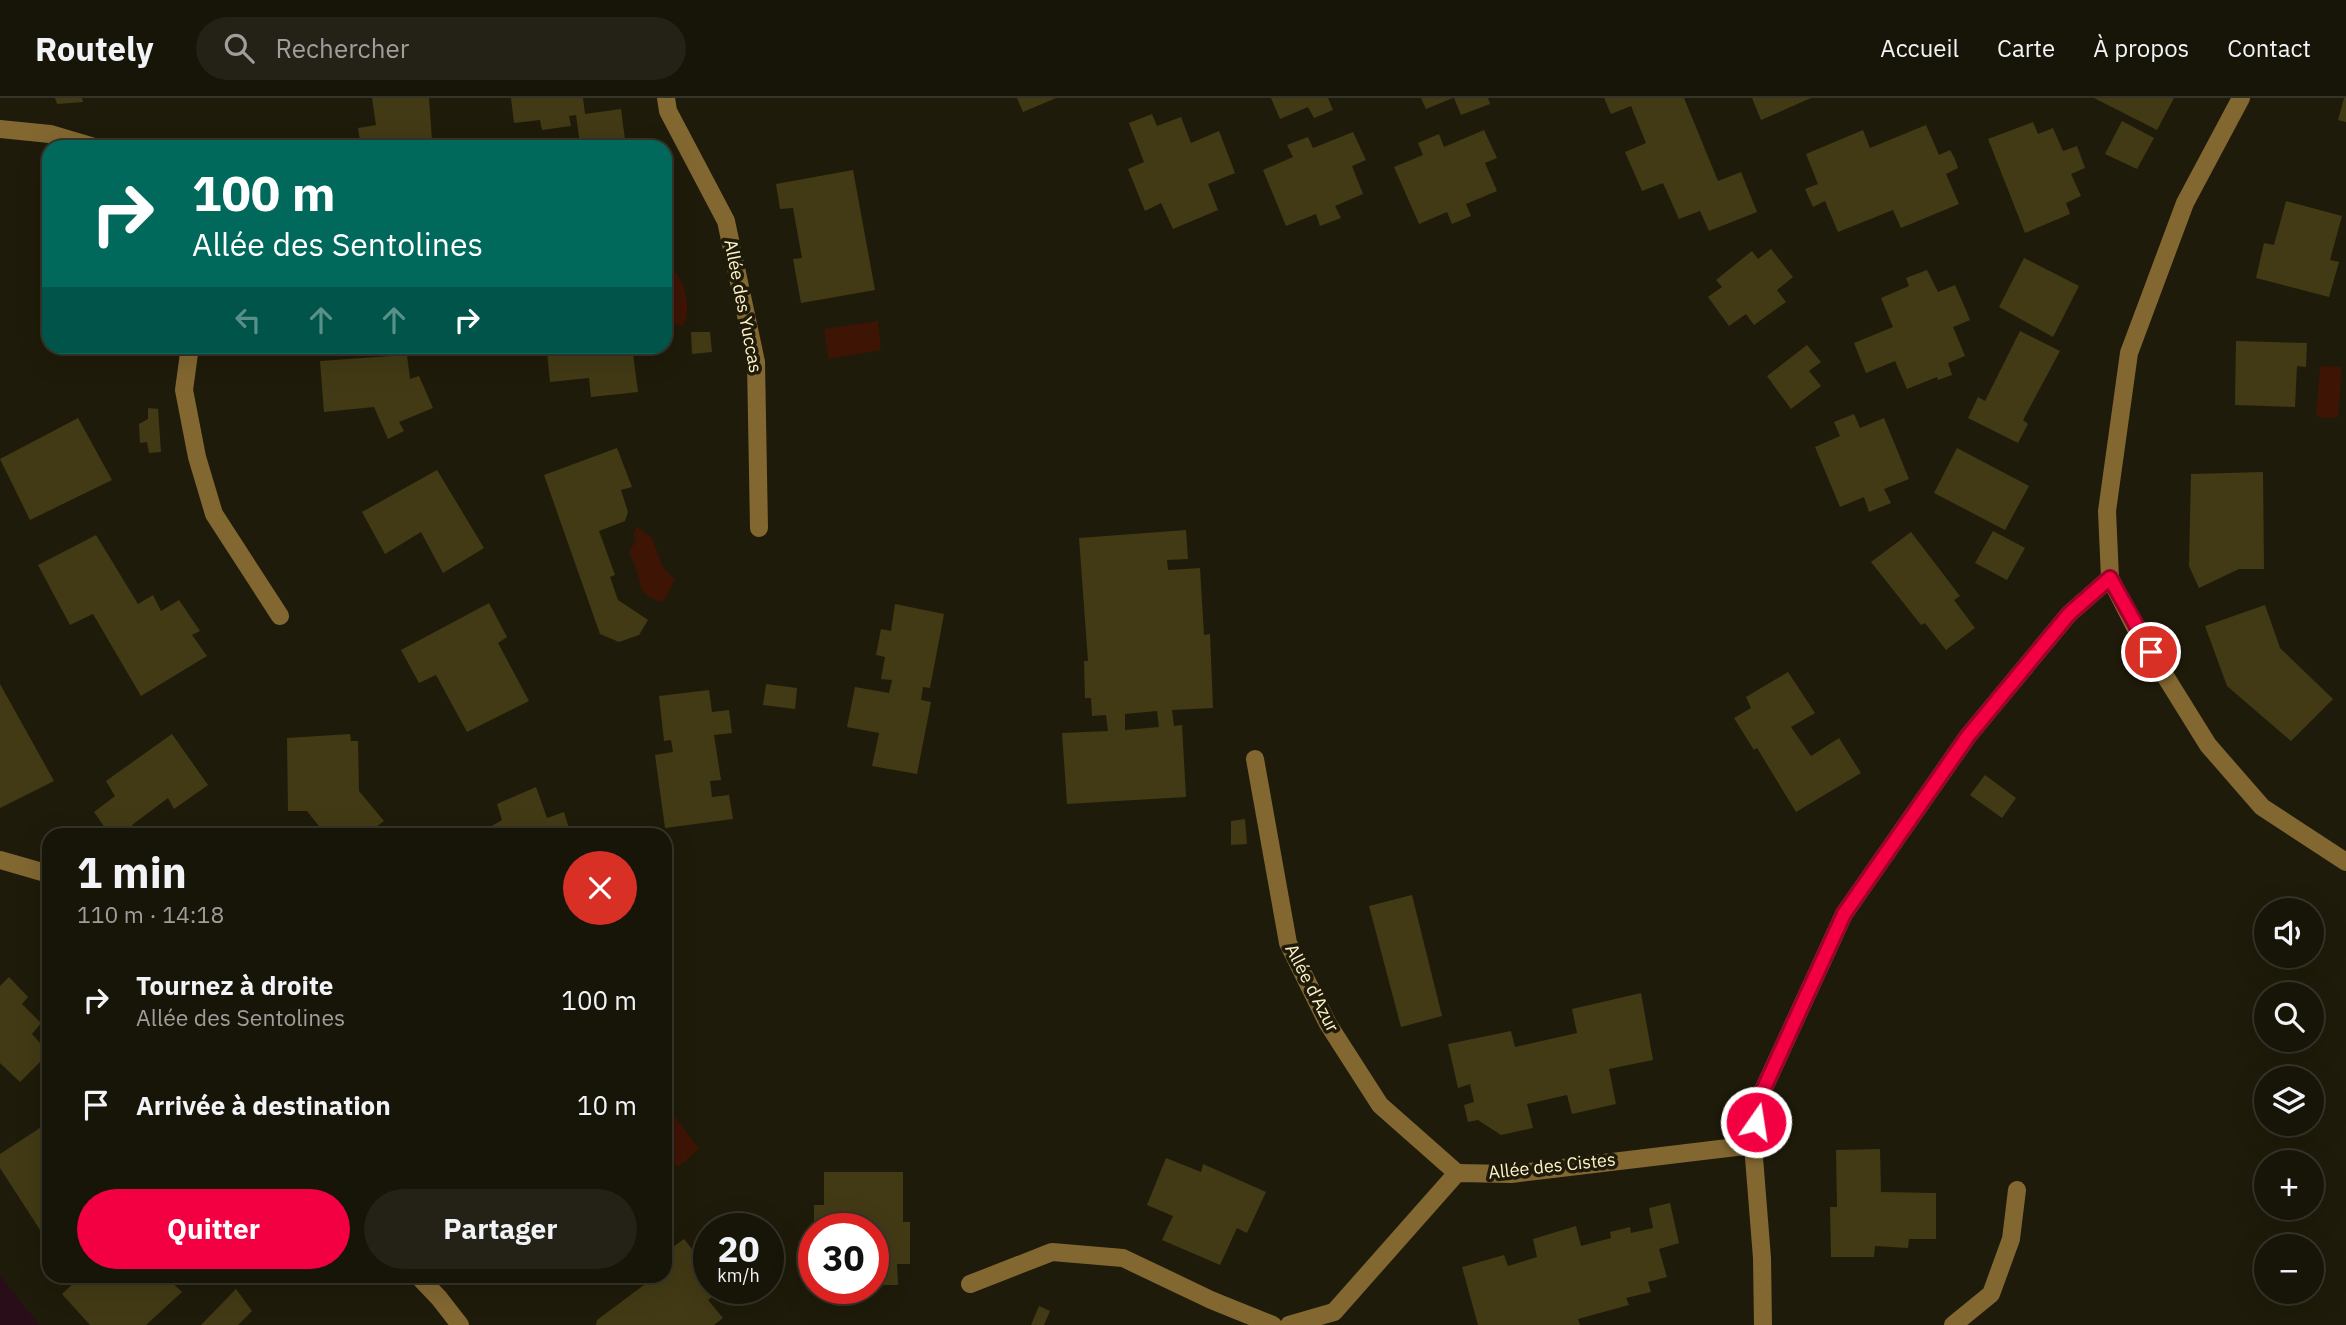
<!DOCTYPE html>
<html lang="fr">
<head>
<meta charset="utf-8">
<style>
	:root { --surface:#171408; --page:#242116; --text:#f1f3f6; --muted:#9e9e9c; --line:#363329; --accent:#f30043 }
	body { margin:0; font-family:"IBM Plex Sans",sans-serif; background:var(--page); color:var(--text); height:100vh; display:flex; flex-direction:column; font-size:26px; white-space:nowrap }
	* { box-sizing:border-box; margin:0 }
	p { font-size:23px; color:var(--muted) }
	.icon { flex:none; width:38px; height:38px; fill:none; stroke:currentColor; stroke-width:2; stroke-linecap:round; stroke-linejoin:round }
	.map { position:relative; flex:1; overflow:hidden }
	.sheet { position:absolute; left:42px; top:730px; width:630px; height:455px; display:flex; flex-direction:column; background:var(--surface); border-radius:21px; box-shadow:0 7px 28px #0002,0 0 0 2px var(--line) }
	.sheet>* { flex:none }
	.banner { position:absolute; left:42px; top:42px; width:630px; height:214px; border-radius:21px; box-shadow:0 7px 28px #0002,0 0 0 2px var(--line); background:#00695c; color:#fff; overflow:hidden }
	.tools { position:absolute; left:2254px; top:800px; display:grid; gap:14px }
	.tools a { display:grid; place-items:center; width:70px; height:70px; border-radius:50%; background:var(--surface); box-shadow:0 7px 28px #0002,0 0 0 2px var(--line); font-size:35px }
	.speed { position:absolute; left:693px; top:1115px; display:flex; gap:14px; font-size:35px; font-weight:700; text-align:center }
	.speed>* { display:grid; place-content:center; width:91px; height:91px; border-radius:50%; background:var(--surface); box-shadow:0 7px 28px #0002,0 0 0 2px var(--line); line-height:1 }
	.speed small { font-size:18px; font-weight:400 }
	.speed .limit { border:10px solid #d22; background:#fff; color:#111 }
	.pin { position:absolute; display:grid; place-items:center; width:60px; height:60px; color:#fff; margin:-30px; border:4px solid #fff; border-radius:50%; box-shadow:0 2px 7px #0007 }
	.me { position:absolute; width:77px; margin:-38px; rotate:13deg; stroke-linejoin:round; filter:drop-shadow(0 0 5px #0008) }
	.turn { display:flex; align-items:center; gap:24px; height:147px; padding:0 35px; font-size:32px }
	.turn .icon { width:91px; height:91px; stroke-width:2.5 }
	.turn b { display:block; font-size:49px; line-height:60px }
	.lanes { display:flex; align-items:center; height:66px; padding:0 35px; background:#0003; justify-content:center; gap:35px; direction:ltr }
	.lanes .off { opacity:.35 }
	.round { display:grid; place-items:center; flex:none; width:74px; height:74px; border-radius:37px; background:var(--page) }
	.overview { display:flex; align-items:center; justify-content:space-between; height:119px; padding:0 35px }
	h1 { font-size:42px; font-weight:700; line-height:52px }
	.cta { display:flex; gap:14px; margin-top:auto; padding:14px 35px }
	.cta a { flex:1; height:80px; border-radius:42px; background:var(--accent); color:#fff; font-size:28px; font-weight:700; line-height:80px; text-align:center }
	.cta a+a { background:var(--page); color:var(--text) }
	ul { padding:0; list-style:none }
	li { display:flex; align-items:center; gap:21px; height:105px; padding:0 35px }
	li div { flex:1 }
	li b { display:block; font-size:26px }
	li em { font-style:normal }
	header { display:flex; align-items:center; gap:42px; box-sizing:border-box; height:98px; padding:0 35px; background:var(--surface); border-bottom:2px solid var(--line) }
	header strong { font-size:33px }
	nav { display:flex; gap:38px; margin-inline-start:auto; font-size:24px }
	.search { width:490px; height:63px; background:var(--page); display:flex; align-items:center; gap:18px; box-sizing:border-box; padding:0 24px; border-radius:38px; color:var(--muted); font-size:26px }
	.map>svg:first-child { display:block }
</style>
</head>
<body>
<header>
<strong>Routely</strong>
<div class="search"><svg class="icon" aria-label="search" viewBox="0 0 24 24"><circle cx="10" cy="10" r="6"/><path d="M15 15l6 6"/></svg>Rechercher</div>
<nav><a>Accueil</a><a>Carte</a><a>À propos</a><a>Contact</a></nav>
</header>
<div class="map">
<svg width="2346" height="1227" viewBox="0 0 2346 1227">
	<rect width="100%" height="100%" fill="#1f1b0a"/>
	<polygon fill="#290d19" points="0,1177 39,1227 0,1227"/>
	<g fill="#3e1405">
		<path d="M665,166C671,171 678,176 681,183C687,195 691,218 682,228L675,226L670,230L669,235L665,233Z"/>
		<polygon points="878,223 881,252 829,261 824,231"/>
		<path d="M2323,268L2340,269L2342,272L2338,318C2333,321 2320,321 2316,317L2320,270Z"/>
		<path d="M637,429L652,440L662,468L675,482L663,504C637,497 643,490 636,471C634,464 631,460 629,454L636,442L633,436Z"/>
		<polygon points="665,1010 676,1020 699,1051 678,1069 665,1059"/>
	</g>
	<g fill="#423a15" fill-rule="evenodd">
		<polygon points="55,0 82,0 83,4 57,6"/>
		<polygon points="372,0 429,0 432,42 419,45 419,49 361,49 358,30 376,27"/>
		<polygon points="511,0 583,0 585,16 621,11 626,49 567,49 567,47 580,46 576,17 569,18 571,28 542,32 540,22 514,25"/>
		<polygon points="1017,0 1056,0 1023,14"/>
		<polygon points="1271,0 1328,0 1333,12 1314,20 1308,9 1280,21"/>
		<polygon points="1421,0 1453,0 1426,11"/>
		<polygon points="1454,0 1488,0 1490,6 1461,17"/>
		<polygon points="1604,0 1684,0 1718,83 1741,74 1757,114 1709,133 1700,113 1679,121 1663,85 1642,93 1625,54 1646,45 1631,8 1611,16"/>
		<polygon points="1752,0 1811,0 1761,22"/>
		<polygon points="2094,0 2174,0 2157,32"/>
		<polygon points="2344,0 2346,0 2346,24 2338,22"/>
		<polygon points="1152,16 1157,28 1181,19 1191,45 1219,33 1235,75 1208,86 1218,112 1173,131 1161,105 1145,113 1128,71 1144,64 1129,25"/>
		<polygon points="2122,23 2154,40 2137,71 2105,56"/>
		<polygon points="2033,24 2038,36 2053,30 2063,53 2077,48 2085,70 2071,76 2081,98 2066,105 2070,116 2025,135 1988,41"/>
		<polygon points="1926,27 1939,57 1950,52 1955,61 1958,70 1946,76 1959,106 1901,130 1893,112 1838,134 1825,103 1813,109 1805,91 1818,86 1806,56 1863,32 1870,50"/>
		<polygon points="1484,32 1497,60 1485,65 1497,93 1466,106 1471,118 1452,126 1447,114 1419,126 1394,69 1423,57 1418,45 1439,36 1444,49"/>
		<polygon points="1353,34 1366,62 1352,68 1363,96 1335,108 1341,120 1320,128 1316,116 1286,128 1263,72 1293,59 1287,47 1308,39 1313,50"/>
		<polygon points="853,72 875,192 801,205 793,161 802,160 793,110 780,111 776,86"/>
		<polygon points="2286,103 2342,118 2330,162 2339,164 2329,199 2256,180 2264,145 2274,147"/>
		<polygon points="1771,151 1793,179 1777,192 1786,204 1754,227 1746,216 1729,228 1708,199 1722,189 1716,182 1752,153 1758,161"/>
		<polygon points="2024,160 2079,188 2053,239 1999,209"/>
		<polygon points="1927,172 1938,194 1955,187 1966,212 1970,222 1953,229 1965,258 1948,265 1952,277 1938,282 1937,279 1907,291 1895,263 1866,275 1854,245 1893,229 1881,200 1909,188 1906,180"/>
		<polygon points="2020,233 2060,253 2023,322 2028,326 2018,345 1968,320 1978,299 1985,303"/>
		<polygon points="691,234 710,234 712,254 692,256"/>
		<polygon points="2236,243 2307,245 2306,269 2297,268 2295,309 2235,307"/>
		<polygon points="1807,247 1821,264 1809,273 1821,288 1791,311 1767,278"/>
		<polygon points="541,248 632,248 638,294 591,299 589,280 550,284 547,254 542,255"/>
		<polygon points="407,257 410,281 419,278 433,310 399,324 404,333 388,341 374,309 324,314 320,263"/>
		<polygon points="148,310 158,311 161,354 149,355 147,344 140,345 139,326 148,321"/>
		<polygon points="1854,316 1860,330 1884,320 1909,381 1884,391 1891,405 1869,414 1864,399 1840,409 1815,349 1840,338 1834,324"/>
		<polygon points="78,320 112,382 30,422 0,361"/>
		<polygon points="617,350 632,389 621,392 628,414 625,423 599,433 615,477 610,479 618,502 648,522 639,537 619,544 600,536 544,377"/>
		<polygon points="1957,350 2029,388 2005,432 1934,395"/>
		<polygon points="437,372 484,450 443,475 421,434 385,456 362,414"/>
		<polygon points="2263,374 2264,471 2239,471 2199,490 2189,468 2191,376"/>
		<path d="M1186,432L1188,461L1167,462L1168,472L1200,470L1204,537L1210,536L1213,610L1172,612L1174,628L1182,627L1186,699L1067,706L1062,635L1108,633L1106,617L1092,618L1091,600H1085L1084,563H1088L1079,440ZM1157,613L1159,629L1125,632V616Z"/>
		<polygon points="1993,433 2025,450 2007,482 1975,465"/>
		<polygon points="1911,434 1960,498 1954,502 1975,530 1946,552 1925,525 1921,527 1871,464"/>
		<polygon points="96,437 138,506 153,497 161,513 179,502 200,533 192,537 207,558 141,598 93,516 70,527 38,467"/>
		<polygon points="489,505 507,539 498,545 529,603 467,634 436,577 419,585 401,552"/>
		<polygon points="895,506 944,516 930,590 923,589 921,602 931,604 917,676 872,668 879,635 847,629 855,589 889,595 892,582 881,581 885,559 876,557 881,531 891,533"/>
		<polygon points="2265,507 2280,550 2333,601 2291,643 2227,588 2205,528"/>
		<polygon points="1788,574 1815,615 1791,629 1811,658 1839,640 1861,675 1796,714 1757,650 1754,652 1734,620 1751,610 1746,599"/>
		<polygon points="0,586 54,683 0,710"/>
		<polygon points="766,586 797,590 795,611 763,607"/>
		<polygon points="709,592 712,614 729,612 732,635 714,637 721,682 710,683 712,699 729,697 733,721 665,730 655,657 673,654 671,642 664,643 659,598"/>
		<polygon points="172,636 208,687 174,711 168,700 132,727 138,737 110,737 94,714 115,698 106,683"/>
		<polygon points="350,636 351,643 358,643 359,693 384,723 365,737 326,737 307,713 288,713 287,640"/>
		<polygon points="1985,677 2016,700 2002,720 1970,697"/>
		<polygon points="536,689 547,720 564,714 571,737 493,737 490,729 502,722 497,706"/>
		<polygon points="1245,721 1247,746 1231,747 1231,723"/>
		<polygon points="1412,797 1442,918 1401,929 1369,808"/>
		<polygon points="9,879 28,899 22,906 41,925 32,936 49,955 20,984 0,965 0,888"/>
		<polygon points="1641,895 1653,962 1609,971 1616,1006 1572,1016 1567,997 1527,1006 1533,1030 1501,1037 1478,1022 1468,1024 1464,1007 1474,1004 1470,986 1458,990 1448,946 1511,933 1515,949 1577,935 1572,911"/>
		<polygon points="49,1024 49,1135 44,1138 0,1070 0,1056"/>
		<polygon points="1880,1051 1881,1094 1936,1095 1936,1141 1909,1141 1908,1150 1875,1148 1874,1159 1831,1159 1830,1109 1837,1109 1836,1052"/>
		<polygon points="1166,1060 1201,1074 1203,1066 1266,1094 1247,1135 1237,1130 1220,1167 1162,1142 1173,1118 1147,1107"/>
		<polygon points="824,1074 903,1074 903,1124 910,1124 910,1166 897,1166 898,1187 873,1187 873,1130 824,1130 824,1126 814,1126 814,1107 824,1107"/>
		<polygon points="1670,1105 1679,1145 1659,1151 1667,1179 1648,1184 1651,1194 1626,1200 1629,1207 1578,1221 1580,1227 1478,1227 1462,1169 1504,1157 1508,1168 1537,1159 1533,1141 1576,1128 1581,1148 1611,1140 1610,1134 1630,1129 1631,1135 1653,1130 1649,1110"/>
		<polygon points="684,1141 709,1173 709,1190 724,1190 708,1202 723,1220 714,1227 596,1227 597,1222 656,1178 665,1178 665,1155"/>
		<polygon points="73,1178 147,1178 151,1182 155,1179 165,1178 182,1194 146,1227 90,1227 62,1196 77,1182"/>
		<polygon points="236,1191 252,1213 238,1227 201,1227"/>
		<polygon points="1039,1208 1050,1213 1044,1227 1031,1227"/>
	</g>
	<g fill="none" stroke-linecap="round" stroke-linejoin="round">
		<g stroke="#826731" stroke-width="18">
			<polyline points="666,0 668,13 726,123 756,264 759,430"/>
			<polyline points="0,31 50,36 94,49"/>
			<polyline points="190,248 184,292 197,359 214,416 280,518"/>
			<polyline points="2110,480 2136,531 2208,647 2262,709 2346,764"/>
			<polyline points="1255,661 1288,845 1328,926 1380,1007 1457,1075"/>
			<polyline points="0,762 49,776"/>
			<polyline points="418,1178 439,1200 460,1227"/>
			<polyline points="970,1186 1052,1154 1123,1160 1211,1202 1273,1227"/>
			<polyline points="1289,1227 1334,1214 1457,1075 1511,1076 1753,1047"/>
			<polyline points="1763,1227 1762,1160 1753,1047 1759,1001 1844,816 1968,638 2069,516 2110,480 2107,413 2129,255 2185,105 2241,0"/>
			<polyline points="1953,1227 1991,1196 2011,1141 2017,1092"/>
		</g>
	</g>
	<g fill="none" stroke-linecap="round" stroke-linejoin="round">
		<defs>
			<polyline id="route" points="1756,1024 1759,1001 1844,816 1968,638 2069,516 2110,480 2151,554"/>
		</defs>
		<use href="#route" stroke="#9e002c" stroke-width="18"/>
		<use href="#route" stroke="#f30043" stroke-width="12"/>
	</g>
	<g text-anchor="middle" stroke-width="7" stroke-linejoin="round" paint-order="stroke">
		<g font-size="18" fill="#fff1c8" stroke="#1f1b0a">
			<text transform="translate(743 208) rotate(79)" y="6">Allée des Yuccas</text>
			<text transform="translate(1312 890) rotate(63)" y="6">Allée d'Azur</text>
			<text transform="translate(1552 1068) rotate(-6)" y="6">Allée des Cistes</text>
		</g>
	</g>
</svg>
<div class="tools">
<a><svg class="icon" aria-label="sound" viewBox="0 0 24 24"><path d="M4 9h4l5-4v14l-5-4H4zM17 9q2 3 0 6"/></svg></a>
<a><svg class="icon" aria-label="search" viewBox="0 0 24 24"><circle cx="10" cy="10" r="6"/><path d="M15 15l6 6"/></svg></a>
<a><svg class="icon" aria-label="layers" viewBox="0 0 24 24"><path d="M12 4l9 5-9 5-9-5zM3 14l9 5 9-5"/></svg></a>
<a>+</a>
<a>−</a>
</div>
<div class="speed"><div>20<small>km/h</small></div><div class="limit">30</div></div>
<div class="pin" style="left:2151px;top:554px;background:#d93025"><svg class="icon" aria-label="arrive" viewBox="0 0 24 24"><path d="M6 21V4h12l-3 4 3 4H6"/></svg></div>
<svg class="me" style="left:1756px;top:1024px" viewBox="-20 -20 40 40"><circle r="17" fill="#f30043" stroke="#fff" stroke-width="3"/><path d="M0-11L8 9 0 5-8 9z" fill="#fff"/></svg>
<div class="banner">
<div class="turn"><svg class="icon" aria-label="right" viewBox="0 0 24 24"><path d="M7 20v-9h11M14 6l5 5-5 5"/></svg><div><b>100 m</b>Allée des Sentolines</div></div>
<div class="lanes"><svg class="icon off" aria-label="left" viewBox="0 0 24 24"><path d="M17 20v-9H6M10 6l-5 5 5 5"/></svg><svg class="icon off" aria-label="ahead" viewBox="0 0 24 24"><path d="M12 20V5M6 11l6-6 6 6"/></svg><svg class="icon off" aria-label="ahead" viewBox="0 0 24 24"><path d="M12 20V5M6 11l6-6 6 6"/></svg><svg class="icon" aria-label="right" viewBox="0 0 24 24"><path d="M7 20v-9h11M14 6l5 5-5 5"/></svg></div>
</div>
<section class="sheet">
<div class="overview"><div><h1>1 min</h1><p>110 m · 14:18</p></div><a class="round" style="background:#d93025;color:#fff"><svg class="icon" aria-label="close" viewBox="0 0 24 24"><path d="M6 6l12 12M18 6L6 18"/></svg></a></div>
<ul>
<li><svg class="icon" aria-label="right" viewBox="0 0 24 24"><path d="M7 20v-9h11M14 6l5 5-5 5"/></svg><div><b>Tournez à droite</b><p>Allée des Sentolines</p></div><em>100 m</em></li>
<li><svg class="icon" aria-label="arrive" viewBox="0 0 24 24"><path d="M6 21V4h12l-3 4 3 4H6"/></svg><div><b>Arrivée à destination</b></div><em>10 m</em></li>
</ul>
<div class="cta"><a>Quitter</a><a>Partager</a></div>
</section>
</div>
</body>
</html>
